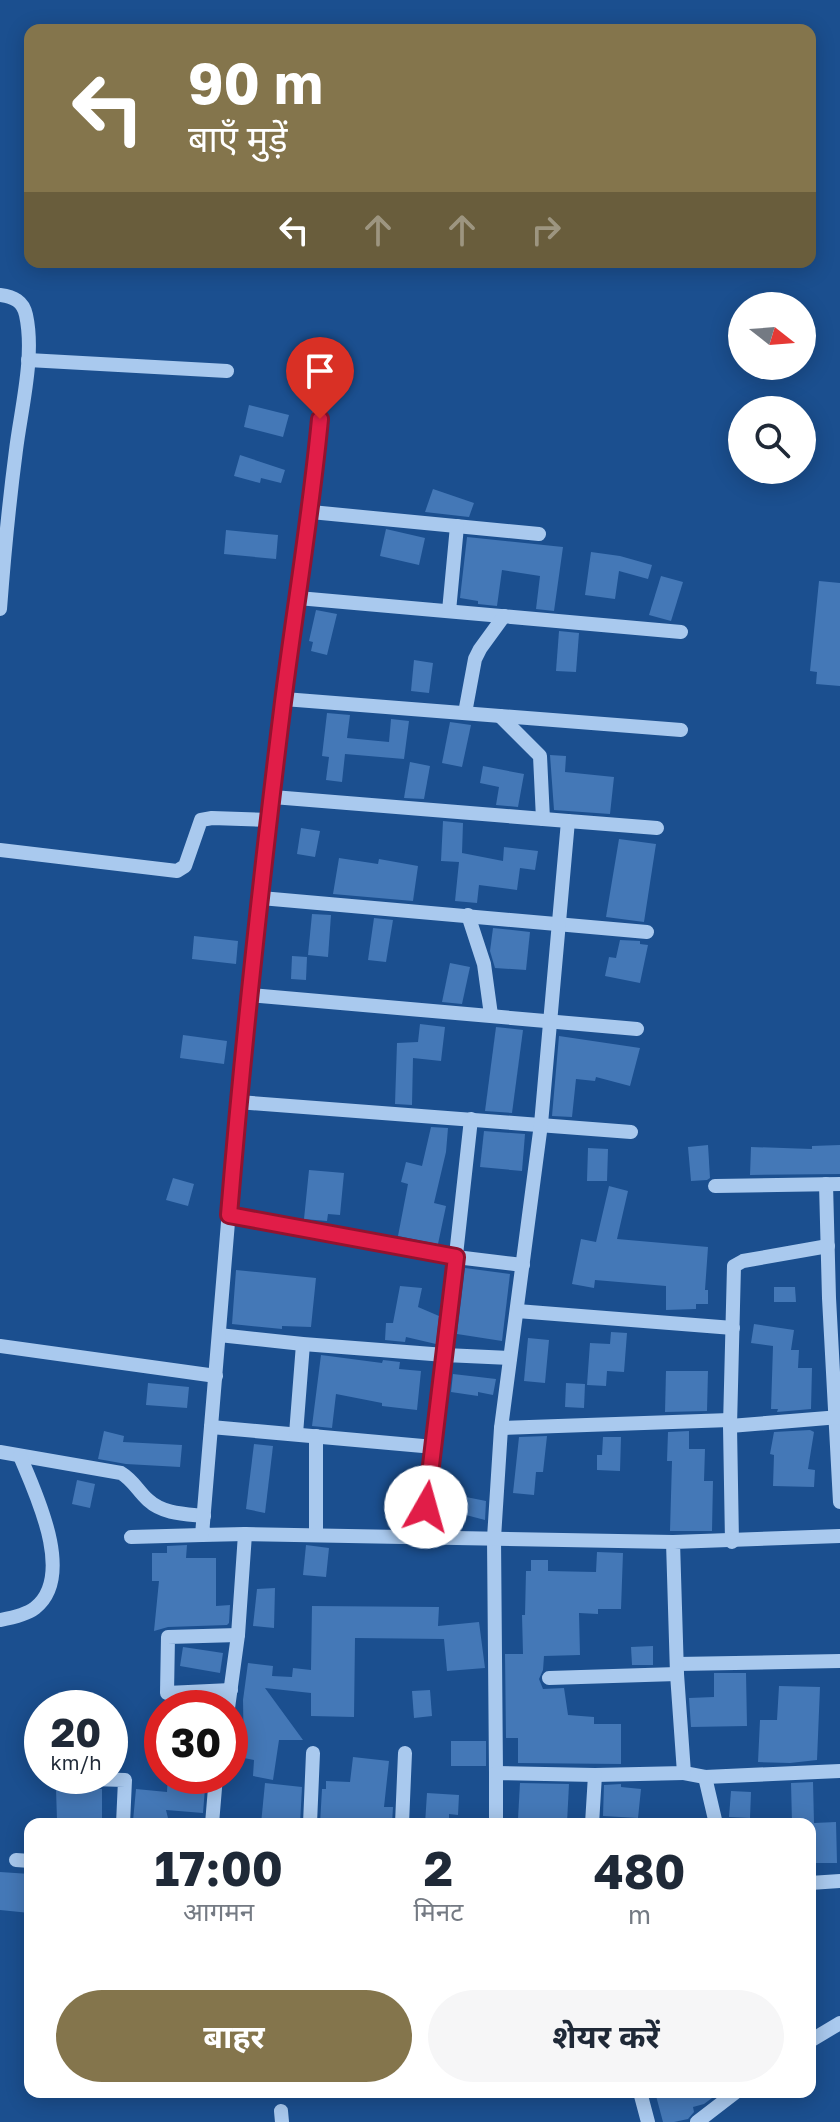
<!DOCTYPE html>
<html lang="hi">
<head>
<meta charset="utf-8">
<style>
	:root { --surface:#fff; --page:#f6f6f7; --text:#1f2937; --muted:#747a83; --accent:#84754c }
	body { margin:0; font-family:"Golos Text","Noto Sans Devanagari",sans-serif; background:var(--page); color:var(--text); height:100vh; display:flex; flex-direction:column; font-size:30px; white-space:nowrap }
	* { box-sizing:border-box; margin:0 }
	p { font-size:26px; color:var(--muted) }
	.icon { flex:none; width:44px; height:44px; fill:none; stroke:currentColor; stroke-width:2; stroke-linecap:round; stroke-linejoin:round }
	.map { position:relative; flex:1; overflow:hidden }
	.panel { position:absolute; left:24px; top:1818px; width:792px; height:280px; display:flex; flex-direction:column; background:var(--surface); border-radius:16px; box-shadow:0 4px 20px #0003 }
	.panel>* { flex:none }
	.hud { position:absolute; left:24px; top:24px; width:792px; height:244px; border-radius:16px; box-shadow:0 4px 20px #0003; background:#84754c; color:#fff; overflow:hidden }
	.needle { width:52px; rotate:107deg }
	.controls { position:absolute; left:728px; top:292px; display:grid; gap:16px }
	.controls a { display:grid; place-items:center; width:88px; height:88px; border-radius:50%; background:var(--surface); box-shadow:0 4px 20px #0003; font-size:40px }
	.speed { position:absolute; left:24px; top:1690px; display:flex; gap:16px; font-size:40px; font-weight:700; text-align:center }
	.speed>* { display:grid; place-content:center; width:104px; height:104px; border-radius:50%; background:var(--surface); box-shadow:0 4px 20px #0003; line-height:1 }
	.speed small { font-size:20px; font-weight:400 }
	.speed .limit { border:12px solid #d22; background:#fff; color:#111 }
	.pin { position:absolute; display:grid; place-items:center; width:68px; height:68px; color:#fff; margin:-82px -34px; border-radius:50% 50% 50% 0; rotate:-45deg; box-shadow:0 0 8px #0007 }
	.pin .icon { rotate:45deg }
	.me { position:absolute; width:88px; margin:-44px; rotate:7deg; stroke-linejoin:round; filter:drop-shadow(0 0 6px #0008) }
	.turn { display:flex; align-items:center; gap:28px; height:168px; padding:0 32px; font-size:36px }
	.turn .icon { width:104px; height:104px; stroke-width:2.5 }
	.turn b { display:block; font-size:56px; line-height:68px }
	.lanes { display:flex; align-items:center; height:76px; padding:0 32px; background:#0003; justify-content:center; gap:40px; direction:ltr }
	.lanes .off { opacity:.35 }
	.eta { display:flex; justify-content:space-evenly; align-items:center; height:136px; text-align:center }
	.eta b { font-size:48px; font-weight:700; line-height:56px }
	.cta { display:flex; gap:16px; margin-top:auto; padding:16px 32px }
	.cta a { flex:1; height:92px; border-radius:48px; background:var(--accent); color:#fff; font-size:32px; font-weight:700; line-height:92px; text-align:center }
	.cta a+a { background:var(--page); color:var(--text) }
	.map>svg:first-child { display:block }
</style>
</head>
<body>
<div class="map">
<svg width="840" height="2122" viewBox="0 0 840 2122">
	<rect width="100%" height="100%" fill="#1b4f8f"/>
	<g fill="#4478b7">
		<polygon points="249,405 289,415 283,437 244,427"/>
		<polygon points="240,455 285,470 281,483 261,478 260,483 234,476"/>
		<polygon points="433,489 474,503 469,517 425,512"/>
		<polygon points="386,529 425,538 419,565 380,556"/>
		<polygon points="226,530 278,535 276,559 224,554"/>
		<polygon points="467,537 563,547 554,611 536,609 540,576 502,570 497,606 478,604 478,601 460,598"/>
		<polygon points="591,552 620,556 652,565 648,579 619,571 615,599 585,595"/>
		<polygon points="661,576 683,582 671,621 649,615"/>
		<polygon points="819,581 840,583 840,686 816,684 817,672 810,671"/>
		<polygon points="316,610 337,614 327,655 311,651 313,642 309,641"/>
		<polygon points="559,631 579,633 576,672 556,671"/>
		<polygon points="414,660 433,663 429,693 411,691"/>
		<polygon points="327,713 350,715 347,738 389,742 391,719 409,721 404,759 345,754 342,782 326,780 329,757 322,756"/>
		<polygon points="450,722 471,725 462,767 442,763"/>
		<polygon points="550,755 566,756 565,772 614,777 610,814 554,810"/>
		<polygon points="410,762 430,766 424,799 404,798"/>
		<polygon points="483,766 524,774 518,807 496,805 499,787 480,783"/>
		<polygon points="443,821 463,823 462,853 503,861 504,847 538,851 535,870 520,868 517,890 479,885 477,903 455,901 459,862 441,861"/>
		<polygon points="301,828 320,831 315,857 297,854"/>
		<polygon points="619,839 656,844 644,922 606,917"/>
		<polygon points="339,858 378,864 379,859 418,866 413,901 333,894"/>
		<polygon points="312,914 331,915 328,957 308,955"/>
		<polygon points="374,918 393,920 386,962 368,960"/>
		<polygon points="493,928 530,932 526,970 495,968 490,951"/>
		<polygon points="194,936 238,941 236,964 192,959"/>
		<polygon points="620,940 640,941 640,944 648,945 640,983 605,976 609,957 616,958"/>
		<polygon points="292,956 307,957 306,980 291,979"/>
		<polygon points="450,963 470,967 462,1004 442,1002"/>
		<polygon points="420,1024 445,1027 441,1061 413,1058 412,1105 395,1104 397,1043 418,1042"/>
		<polygon points="496,1027 523,1030 512,1113 485,1111"/>
		<polygon points="183,1035 227,1041 224,1064 180,1058"/>
		<polygon points="559,1036 640,1048 630,1086 596,1077 595,1081 576,1079 572,1117 552,1116"/>
		<polygon points="431,1127 448,1128 446,1152 434,1203 446,1206 438,1244 398,1236 408,1184 401,1182 406,1162 422,1166"/>
		<polygon points="484,1131 525,1134 522,1171 480,1167"/>
		<polygon points="708,1145 710,1178 707,1180 691,1181 688,1147"/>
		<polygon points="840,1145 840,1174 750,1175 751,1147 812,1149 812,1146"/>
		<polygon points="588,1148 608,1149 607,1181 587,1181"/>
		<polygon points="309,1170 344,1173 340,1215 328,1214 327,1221 304,1219"/>
		<polygon points="173,1178 194,1184 188,1206 166,1200"/>
		<polygon points="609,1186 628,1191 617,1239 708,1247 705,1290 708,1290 708,1304 696,1304 696,1309 666,1310 666,1286 595,1280 594,1288 572,1284 581,1239 596,1242"/>
		<polygon points="465,1268 510,1274 502,1341 457,1334"/>
		<polygon points="236,1270 316,1278 311,1327 282,1326 282,1329 232,1324"/>
		<polygon points="400,1286 422,1288 418,1307 439,1316 436,1344 406,1337 405,1342 385,1340 386,1323 393,1323"/>
		<polygon points="774,1287 795,1287 796,1302 774,1302"/>
		<polygon points="754,1324 794,1330 791,1350 799,1350 798,1368 812,1368 811,1409 777,1412 778,1409 771,1409 773,1346 751,1343"/>
		<polygon points="611,1332 627,1333 624,1372 607,1371 606,1386 587,1385 590,1343 610,1344"/>
		<polygon points="528,1338 549,1340 545,1383 524,1381"/>
		<polygon points="321,1355 382,1363 383,1360 400,1362 399,1369 421,1371 417,1410 382,1406 382,1403 336,1394 332,1428 312,1426"/>
		<polygon points="666,1371 708,1371 707,1411 665,1412"/>
		<polygon points="453,1374 496,1379 493,1395 478,1392 478,1396 451,1392"/>
		<polygon points="148,1383 189,1387 187,1408 146,1405"/>
		<polygon points="566,1383 585,1384 584,1408 565,1407"/>
		<polygon points="810,1430 814,1432 808,1469 815,1470 814,1487 773,1486 774,1455 770,1454 774,1432"/>
		<polygon points="104,1431 124,1436 123,1442 182,1445 180,1467 126,1464 98,1459"/>
		<polygon points="689,1431 689,1449 705,1449 704,1481 713,1481 712,1531 670,1531 672,1461 667,1461 668,1432"/>
		<polygon points="547,1436 543,1472 536,1472 534,1495 513,1493 519,1437"/>
		<polygon points="603,1437 621,1437 620,1471 597,1470 597,1455 602,1455"/>
		<polygon points="254,1444 273,1446 265,1513 246,1509"/>
		<polygon points="77,1480 95,1484 90,1508 72,1504"/>
		<polygon points="441,1492 486,1501 485,1520 443,1509"/>
		<polygon points="187,1545 186,1558 216,1558 216,1606 230,1605 229,1623 227,1625 168,1627 154,1631 159,1581 152,1581 152,1553 167,1553 167,1546"/>
		<polygon points="306,1545 329,1548 326,1577 303,1575"/>
		<polygon points="597,1552 623,1553 621,1609 598,1609 598,1614 579,1613 580,1655 544,1656 543,1670 539,1679 543,1689 564,1688 568,1715 594,1717 594,1724 621,1724 621,1764 518,1763 518,1738 506,1738 505,1654 523,1654 522,1615 525,1615 526,1571 531,1571 531,1560 548,1560 548,1571 596,1572"/>
		<polygon points="275,1588 274,1628 253,1626 257,1589"/>
		<polygon points="312,1606 439,1607 438,1626 479,1622 485,1668 447,1671 444,1639 355,1638 354,1717 311,1716 311,1693 265,1688 303,1740 279,1740 273,1780 253,1776 254,1760 244,1758 243,1700 248,1663 273,1666 272,1676 292,1677 293,1668 311,1670"/>
		<polygon points="653,1646 653,1665 632,1665 631,1647"/>
		<polygon points="183,1647 223,1653 220,1673 180,1666"/>
		<polygon points="714,1673 746,1673 747,1726 691,1727 689,1698 714,1697"/>
		<polygon points="779,1686 820,1687 817,1760 790,1763 758,1762 760,1720 777,1720"/>
		<polygon points="430,1690 432,1716 414,1718 412,1691"/>
		<rect x="451" y="1741" width="35" height="25"/>
		<polygon points="353,1757 389,1761 384,1807 393,1807 392,1824 320,1824 322,1789 326,1789 326,1781 350,1782"/>
		<polygon points="168,1776 206,1776 203,1813 166,1810 169,1822 133,1821 136,1789 167,1792"/>
		<polygon points="813,1782 814,1823 836,1822 837,1863 810,1863 810,1824 792,1823 791,1783"/>
		<polygon points="265,1783 302,1787 300,1824 261,1824"/>
		<polygon points="520,1783 569,1784 567,1823 518,1819"/>
		<polygon points="621,1784 621,1787 641,1789 638,1818 603,1816 604,1785"/>
		<polygon points="56,1788 102,1789 102,1821 57,1821"/>
		<polygon points="731,1791 751,1792 750,1818 729,1817"/>
		<polygon points="427,1793 459,1795 458,1815 449,1814 449,1824 425,1824"/>
		<polygon points="0,1872 30,1874 30,1913 0,1910"/>
		<polygon points="655,2092 720,2092 704,2104 693,2107 694,2112 688,2119 674,2122 663,2122"/>
	</g>
	<g fill="none" stroke-linecap="round" stroke-linejoin="round">
		<g stroke="#a9c9ee" stroke-width="14">
			<path d="M0,295C14,297 23,301 26,315C35,356 21,409 16,450C9,503 4,556 0,609"/>
			<polyline points="28,360 227,371"/>
			<polyline points="311,512 539,534"/>
			<polyline points="298,598 681,632"/>
			<polyline points="449,611 457,526"/>
			<polyline points="284,699 311,512 322,388"/>
			<polyline points="465,713 475,659 480,649 504,616"/>
			<polyline points="500,716 540,756 543,819"/>
			<polyline points="273,797 284,699 681,730"/>
			<polyline points="568,821 657,828"/>
			<polyline points="0,850 177,871 185,866 201,820 212,818 270,820"/>
			<polyline points="261,898 647,932"/>
			<polyline points="468,915 484,964 491,1015"/>
			<polyline points="250,995 637,1029"/>
			<polyline points="238,1102 631,1132"/>
			<polyline points="826,1184 829,1298 840,1502"/>
			<polyline points="715,1186 840,1184"/>
			<polyline points="229,1215 456,1257 523,1265"/>
			<polyline points="517,1311 733,1328"/>
			<polyline points="219,1335 303,1344 445,1355 471,1119"/>
			<polyline points="0,1346 216,1376"/>
			<polyline points="730,1426 734,1266 743,1261 828,1246"/>
			<polyline points="211,1427 434,1447"/>
			<polyline points="501,1428 730,1420"/>
			<polyline points="296,1434 303,1344"/>
			<path d="M0,1452L121,1473C133,1480 138,1491 148,1500C163,1514 185,1514 204,1516"/>
			<polyline points="245,1534 202,1535 238,1102 273,797 568,821 541,1124 501,1428 494,1538 496,1773"/>
			<polyline points="316,1535 316,1436"/>
			<polyline points="131,1537 202,1535"/>
			<polyline points="423,1537 445,1355 510,1358"/>
			<polyline points="732,1542 730,1426 840,1417"/>
			<path d="M0,1620C11,1618 26,1615 35,1608C76,1576 35,1492 20,1456"/>
			<polyline points="677,1664 840,1661"/>
			<polyline points="549,1678 677,1674"/>
			<polyline points="231,1690 167,1693 168,1637 238,1635"/>
			<polyline points="228,1708 238,1635 245,1534 673,1542"/>
			<polyline points="684,1773 705,1777 840,1771"/>
			<polyline points="705,1777 716,1824"/>
			<polyline points="56,1778 125,1780 123,1824"/>
			<polyline points="212,1824 216,1776"/>
			<polyline points="310,1824 313,1753"/>
			<polyline points="402,1824 405,1753"/>
			<polyline points="496,1824 496,1773 595,1775 684,1773 677,1674 673,1542 840,1536"/>
			<polyline points="592,1824 595,1775"/>
			<polyline points="16,1860 30,1861"/>
			<polyline points="810,1883 840,1881"/>
			<polyline points="810,2041 840,2023"/>
			<polyline points="640,2092 648,2122"/>
			<polyline points="281,2111 282,2122"/>
			<polyline points="697,2122 736,2092"/>
		</g>
	</g>
	<g fill="none" stroke-linecap="round" stroke-linejoin="round">
		<defs>
			<path id="route" d="M320,419C311,514 295,608 283,702C262,872 243,1043 229,1215L456,1257L426,1507"/>
		</defs>
		<use href="#route" stroke="#92132f" stroke-width="20"/>
		<use href="#route" stroke="#e11d48" stroke-width="14"/>
	</g>
</svg>
<div class="controls">
<a><svg class="needle" viewBox="-14 -14 28 28"><path d="M0-13l5 13h-10z" fill="#e53935"/><path d="M0 13l5-13h-10z" fill="#747a83"/></svg></a>
<a><svg class="icon" aria-label="search" viewBox="0 0 24 24"><circle cx="10" cy="10" r="6"/><path d="M15 15l6 6"/></svg></a>
</div>
<div class="speed"><div>20<small>km/h</small></div><div class="limit">30</div></div>
<div class="pin" style="left:320px;top:419px;background:#d93025"><svg class="icon" aria-label="arrive" viewBox="0 0 24 24"><path d="M6 21V4h12l-3 4 3 4H6"/></svg></div>
<svg class="me" style="left:426px;top:1507px" viewBox="-20 -20 40 40"><circle r="19" fill="#fff"/><path d="M0-13L10 11 0 6-10 11z" fill="#e11d48"/></svg>
<div class="hud">
<div class="turn"><svg class="icon" aria-label="left" viewBox="0 0 24 24"><path d="M17 20v-9H6M10 6l-5 5 5 5"/></svg><div><b>90 m</b>बाएँ मुड़ें</div></div>
<div class="lanes"><svg class="icon" aria-label="left" viewBox="0 0 24 24"><path d="M17 20v-9H6M10 6l-5 5 5 5"/></svg><svg class="icon off" aria-label="ahead" viewBox="0 0 24 24"><path d="M12 20V5M6 11l6-6 6 6"/></svg><svg class="icon off" aria-label="ahead" viewBox="0 0 24 24"><path d="M12 20V5M6 11l6-6 6 6"/></svg><svg class="icon off" aria-label="right" viewBox="0 0 24 24"><path d="M7 20v-9h11M14 6l5 5-5 5"/></svg></div>
</div>
<section class="panel">
<div class="eta">
<div><b>17:00</b><p>आगमन</p></div>
<div><b>2</b><p>मिनट</p></div>
<div><b>480</b><p>m</p></div>
</div>
<div class="cta"><a>बाहर</a><a>शेयर करें</a></div>
</section>
</div>
</body>
</html>
